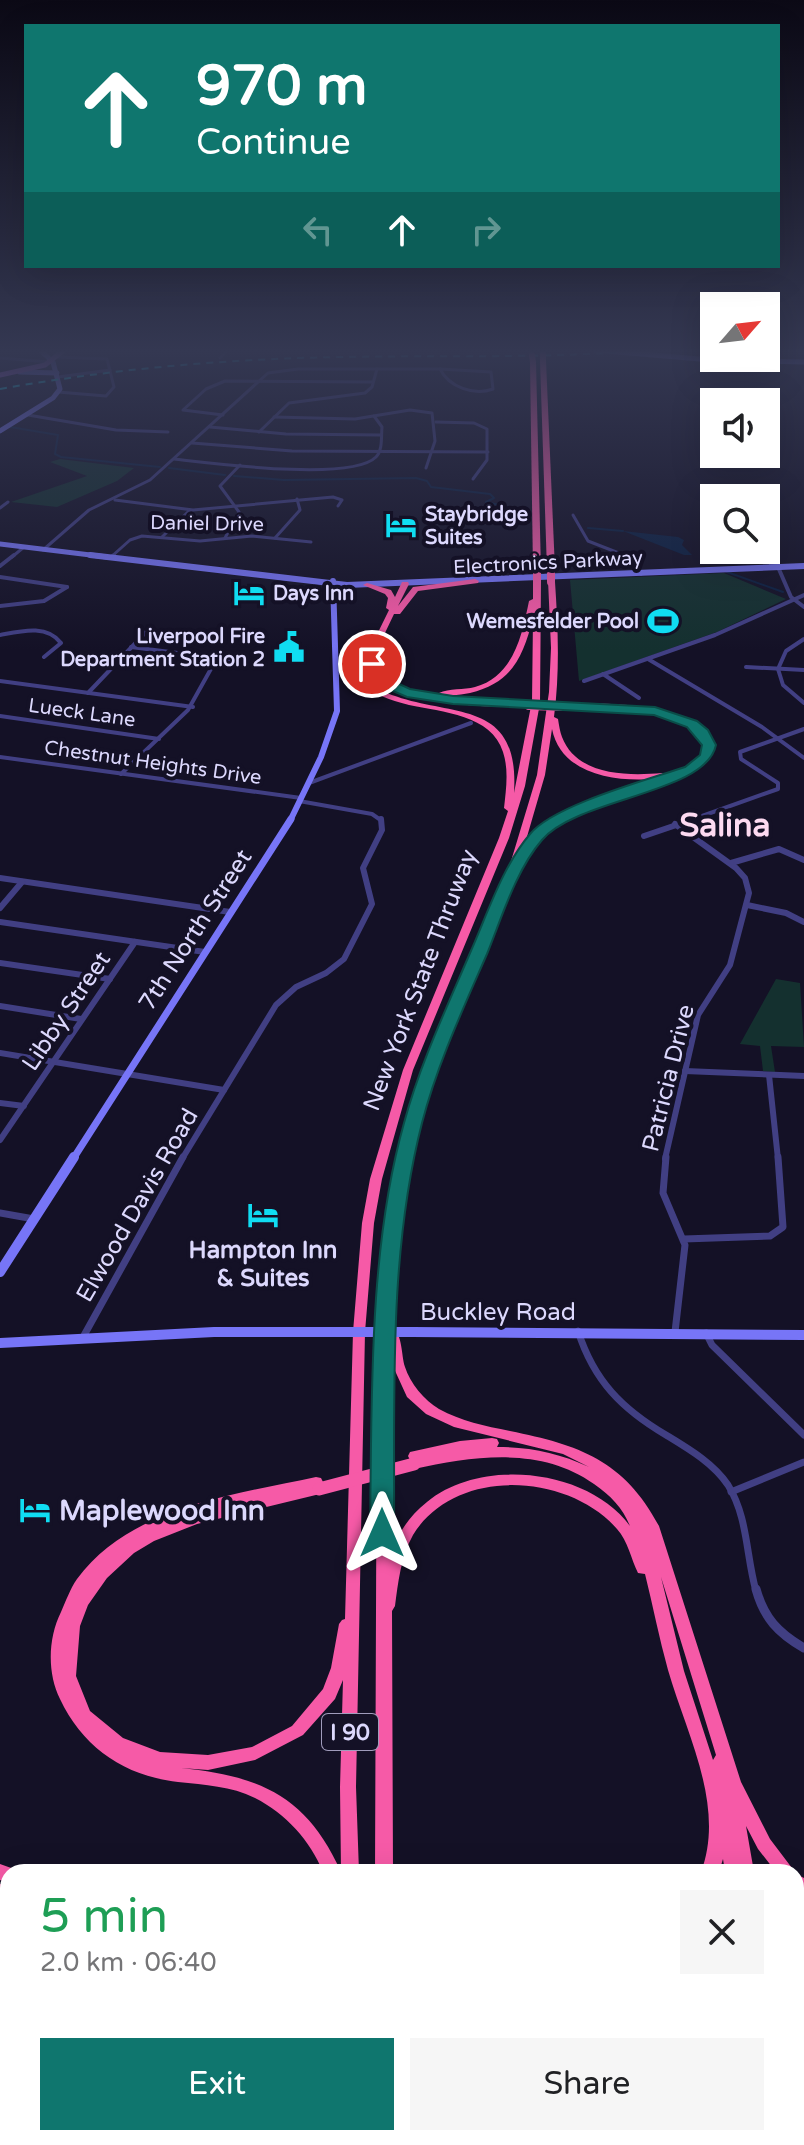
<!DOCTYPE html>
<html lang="en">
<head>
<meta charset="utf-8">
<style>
	:root { --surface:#fff; --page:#f6f6f6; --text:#202124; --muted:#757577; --accent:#0f766e }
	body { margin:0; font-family:"Varela Round",sans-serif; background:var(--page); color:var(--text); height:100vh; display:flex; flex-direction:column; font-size:30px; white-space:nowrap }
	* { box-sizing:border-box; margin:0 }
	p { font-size:26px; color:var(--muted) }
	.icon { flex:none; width:44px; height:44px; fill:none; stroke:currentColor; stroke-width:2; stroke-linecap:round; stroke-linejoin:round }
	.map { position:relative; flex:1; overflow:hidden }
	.side { position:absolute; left:0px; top:1864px; width:804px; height:282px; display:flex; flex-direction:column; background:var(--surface); border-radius:24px 24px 0 0; box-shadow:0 8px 32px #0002 }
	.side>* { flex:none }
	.top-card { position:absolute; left:24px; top:24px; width:756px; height:244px; border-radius:0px; box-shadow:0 8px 32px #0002; background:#0f766e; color:#fff; overflow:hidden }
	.needle { width:52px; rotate:62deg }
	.fabs { position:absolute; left:700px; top:292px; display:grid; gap:16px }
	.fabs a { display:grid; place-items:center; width:80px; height:80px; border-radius:0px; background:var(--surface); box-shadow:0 8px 32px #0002; font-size:40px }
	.pin { position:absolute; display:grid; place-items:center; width:68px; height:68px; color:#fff; margin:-34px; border:4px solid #fff; border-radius:50%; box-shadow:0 2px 8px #0007 }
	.me { position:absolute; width:88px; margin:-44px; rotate:0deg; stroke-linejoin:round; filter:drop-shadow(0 0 6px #0008) }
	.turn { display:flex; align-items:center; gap:28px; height:168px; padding:0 40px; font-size:36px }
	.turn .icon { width:104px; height:104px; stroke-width:2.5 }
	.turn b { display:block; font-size:56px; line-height:68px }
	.lanes { display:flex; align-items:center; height:76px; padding:0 40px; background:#0003; justify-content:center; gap:40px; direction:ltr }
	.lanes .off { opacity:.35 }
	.round { display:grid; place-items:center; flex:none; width:84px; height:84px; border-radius:0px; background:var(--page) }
	.summary { display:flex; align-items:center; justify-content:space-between; height:136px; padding:0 40px }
	h1 { font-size:48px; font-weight:600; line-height:60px; color:#1e9e55 }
	.primary-button { display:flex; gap:16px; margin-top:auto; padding:16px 40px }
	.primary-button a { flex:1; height:92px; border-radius:0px; background:var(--accent); color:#fff; font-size:32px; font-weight:600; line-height:92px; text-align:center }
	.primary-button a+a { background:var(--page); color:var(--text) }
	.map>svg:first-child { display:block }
</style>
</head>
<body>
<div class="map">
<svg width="804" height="2145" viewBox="0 0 804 2145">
	<rect width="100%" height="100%" fill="#141126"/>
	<g fill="#14302f">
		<polygon points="60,459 134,468 117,481 57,507 11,502 87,476 50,462"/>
		<polygon points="724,573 786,599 717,632 579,681 570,580"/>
		<polygon points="776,979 800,983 804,1047 771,1046 775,1072 763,1071 760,1046 740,1044"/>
		<polygon points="8,2076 8,2138 340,2138 341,2145 0,2145 0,2086"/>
	</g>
	<polygon fill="#0d2143" points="623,531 678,537 684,540 682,545 692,555 684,555"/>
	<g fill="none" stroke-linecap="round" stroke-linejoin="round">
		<g stroke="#0d2143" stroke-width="2">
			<polyline points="10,427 58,435 55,454 61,457 160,467"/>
			<polyline points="169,468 225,475"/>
			<polyline points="234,476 284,480 416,478 427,481 431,487 490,494 494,498 486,502 517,509"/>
			<polyline points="588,528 623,531"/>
			<polyline points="727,572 783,592"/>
		</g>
		<g stroke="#0d2143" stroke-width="3">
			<polyline points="300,2138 319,2145"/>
			<polyline points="135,2145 151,2138"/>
		</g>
		<g stroke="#413f83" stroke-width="3">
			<polyline points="57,357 107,359 114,387 106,396 58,392"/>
			<polyline points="0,358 50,362"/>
			<polyline points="220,358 228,350"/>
			<path d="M440,369L491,372L493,389C474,396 449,387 440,369Z"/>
			<polyline points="58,377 110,370"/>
			<polyline points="28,415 116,430 168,432"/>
			<polyline points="223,415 183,410 206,389 225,381 373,382"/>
			<polyline points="274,417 355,419 410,410 432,413 435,441 426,468"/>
			<polyline points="436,422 474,423 487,429 487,460 473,479"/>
			<polyline points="210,427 286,434 381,435"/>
			<polyline points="259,432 289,403 365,393 372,387 377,369"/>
			<polyline points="192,443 292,451 488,452"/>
			<path d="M174,459C211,463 351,482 376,457C383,450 381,436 382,427L374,416"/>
			<polyline points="115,500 193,510 333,497 342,500 338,506"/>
			<polyline points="0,508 8,502"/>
			<polyline points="573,515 588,541 629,557"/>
			<polyline points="162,537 190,510"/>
			<polyline points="225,538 239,512 220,486 240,465"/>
			<polyline points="275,538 300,510 297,499"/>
			<polyline points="43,550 89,510 150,480 268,373 298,369 440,369"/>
			<polyline points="12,557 24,547"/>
			<polyline points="111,557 130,540 142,536 200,541 252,536 311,542"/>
		</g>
		<g stroke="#413f83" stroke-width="4">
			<polyline points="624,555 630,557 641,574"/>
			<polyline points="110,558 114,555"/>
			<polyline points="771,564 778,567 791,597 804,607"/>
			<polyline points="0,566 14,555"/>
			<polyline points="0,577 67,587"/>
			<polyline points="0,606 44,601 67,587"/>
			<path d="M0,635C21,631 47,624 61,643L44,657"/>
			<polyline points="804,639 786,651 778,669 783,685 804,703"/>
			<polyline points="131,647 248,662"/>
			<polyline points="648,659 762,727 804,758"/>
			<polyline points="746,667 804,670"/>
			<polyline points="603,674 639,698"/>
			<polyline points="0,681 193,707"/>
			<polyline points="584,681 715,635 804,595"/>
			<polyline points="88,693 146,632"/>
			<polyline points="0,716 159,739"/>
			<polyline points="0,757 301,798"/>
			<polyline points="121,774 188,710 217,658"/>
			<polyline points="309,783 471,723"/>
			<polyline points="299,801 372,814 382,821"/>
			<polyline points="688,821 778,789 778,783 741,759 740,752 804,729"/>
		</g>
		<g stroke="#413f83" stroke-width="6">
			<polyline points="644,836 694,819"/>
			<polyline points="731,863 779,849 804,860"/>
			<polyline points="0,878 230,912"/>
			<polyline points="747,905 786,913 804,922"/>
			<polyline points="0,908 22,882"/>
			<polyline points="0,922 205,952"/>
			<polyline points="0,963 110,979"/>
			<polyline points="0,1006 81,1019"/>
			<polyline points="0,1053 224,1090"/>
			<polyline points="685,1071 804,1076"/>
			<polyline points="769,1075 778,1159"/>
			<polyline points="0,1103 24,1106"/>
			<polyline points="0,1140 135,942"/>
			<polyline points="182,1159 276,1005 296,987 326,973 344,959 372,904 363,868 382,830 381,819"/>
			<polyline points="665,1159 698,1015 730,965 749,893 745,878 736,868 675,824"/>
		</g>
		<g stroke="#413f83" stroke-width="7">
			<polyline points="666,1157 663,1193 685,1245 675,1332"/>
			<polyline points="0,1213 34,1219"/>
			<polyline points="684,1239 770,1236 783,1227 778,1157"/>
			<path d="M578,1331C594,1381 622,1409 666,1435C689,1449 713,1463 728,1485C748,1517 746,1556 756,1591"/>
			<polyline points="706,1333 712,1345 804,1435"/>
			<polyline points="82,1339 183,1157"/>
			<polyline points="731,1492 804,1462"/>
		</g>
		<path stroke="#413f83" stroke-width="9" d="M756,1589C764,1618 778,1633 804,1648"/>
		<g stroke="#7775f7" stroke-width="5">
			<polyline points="595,350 711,360 804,362"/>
			<polyline points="20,372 57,373"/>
			<polyline points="0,431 53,398 60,389 53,362 40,350"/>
			<polyline points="0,544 107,557"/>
		</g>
		<g stroke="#7775f7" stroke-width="6">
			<polyline points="90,555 347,585 804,566"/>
			<polyline points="290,821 321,757 337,711 333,581"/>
		</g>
		<polyline stroke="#7775f7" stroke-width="7" points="73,1159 291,819"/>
		<g stroke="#7775f7" stroke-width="10">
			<polyline points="0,1272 74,1157"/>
			<polyline points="413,1332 804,1335"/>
			<polyline points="0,1343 214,1332 336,1332"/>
		</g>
		<polyline stroke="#bf66f7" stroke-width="5" points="0,375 45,365 64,350"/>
		<g fill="#f65aa7" fill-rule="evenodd">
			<polygon points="543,359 546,361 555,570 551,572 547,570 540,361"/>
			<polygon points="533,360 536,362 541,571 537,573 533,571 530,362"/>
			<path d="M475,579L479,581L478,583L418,591L400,614H394L374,656L378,658V673C416,708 484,696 532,702L533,618C523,657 512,683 470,693C460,695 448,697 439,693C449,688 464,690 475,687C514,676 522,635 529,601L533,599V581L537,579L541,581L540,703L525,786L509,838L413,1070L382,1179L374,1223L365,1332L356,1787L359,1872H341L340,1787L343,1680L335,1699L303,1735L255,1760L208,1770L181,1768C260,1776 307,1796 341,1872H323C310,1840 286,1814 255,1798C231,1786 205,1785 178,1782C125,1776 83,1748 60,1699C47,1673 48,1638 61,1612C66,1601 70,1589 77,1579C131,1506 234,1495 316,1477L321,1478L323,1482L322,1484L326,1489L324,1493L197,1524L154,1541L134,1553L107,1578L88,1605L80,1626L76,1676L90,1711L123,1738L160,1752L208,1755L252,1747L292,1726L323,1689L331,1668L339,1624L342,1620L345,1619L353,1332L362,1223L370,1179L403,1070L499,838L508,811L504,808C506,790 509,770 503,752C492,715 442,712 409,705C389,700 373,695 361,679L362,665L389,610L386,608L388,598L385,594L363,585L367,583L391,590L395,597L402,582H408L409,584L398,606L413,587ZM370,665V673C374,678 379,683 384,686C411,704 499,709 531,706L514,793C520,696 450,719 387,693L377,687L369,679Z"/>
			<path d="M548,580L555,582C558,627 560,671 554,717L558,719C559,725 560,732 562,737C577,776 628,776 662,773L666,775C679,771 705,766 705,748C705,705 589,711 561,707V703H564C603,704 691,700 711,741C716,751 710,761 701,767C689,776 671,779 656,784C607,800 558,814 526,858H521L515,881L429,1089L402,1211L392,1327C403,1335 401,1354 405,1367C410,1383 424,1400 439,1409C461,1421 485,1426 510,1431C579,1445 624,1460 659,1526L741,1782L770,1839L795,1872H776L758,1849L746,1826L754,1872H725L723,1859L719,1872H701C726,1806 686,1733 668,1670C659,1638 653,1606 645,1574L638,1573C631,1559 628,1541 617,1529C568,1473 455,1466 413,1535C401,1556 398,1583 395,1606L392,1611L393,1872H375L377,1350L390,1211L417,1089L505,881L537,775L549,692L551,648ZM552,729C561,774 614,782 653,779C608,793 553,808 524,847L545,775ZM391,1362L407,1397L426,1414L454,1427L563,1454L589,1467C559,1453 530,1447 497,1447L499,1443L497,1439L492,1438L460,1441L410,1452L408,1456L410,1460L407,1464L409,1468L414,1469C474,1456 541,1446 594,1484C611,1496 622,1507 630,1526C588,1469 482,1457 427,1502C410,1515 399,1532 391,1552ZM661,1577L716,1755L713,1760L684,1671Z"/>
			<polygon points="0,1864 14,1869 15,1872 8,1872 8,1883 0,1880"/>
			<polygon points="796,1874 804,1878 804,1898 796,1894"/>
			<polygon points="0,1884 8,1885 8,1901 0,1900"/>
			<rect x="0" y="1911" width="8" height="16"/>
			<polygon points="796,1967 804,1968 804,1986 796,1985"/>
			<polygon points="8,1970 8,1988 0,1991 0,1973"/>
			<polygon points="796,1989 804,1990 804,2024 796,2022"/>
			<polygon points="360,2138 380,2138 381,2145 361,2145"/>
			<polygon points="399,2138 419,2138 420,2145 400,2145"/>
			<polygon points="735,2138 768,2138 768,2145 736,2145"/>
		</g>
		<path stroke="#10ddf2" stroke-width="2" stroke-dasharray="7 6" stroke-linecap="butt" d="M0,389C112,369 225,359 338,357C442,355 545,359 648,350"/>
		<polyline stroke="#7775f7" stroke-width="10" points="336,1332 413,1332"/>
		<g stroke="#f65aa7" stroke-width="6">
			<polyline points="543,354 543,361"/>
			<polyline points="532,355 533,362"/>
		</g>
		<g stroke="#f65aa7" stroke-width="8">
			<polyline points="551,570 551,582"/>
			<polyline points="537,571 537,581"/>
			<polyline points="529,706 563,707"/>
		</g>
		<polyline stroke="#f65aa7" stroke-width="13" points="319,1489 414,1464"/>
	</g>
	<linearGradient id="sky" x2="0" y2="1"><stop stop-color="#0b0915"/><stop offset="0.54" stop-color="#343852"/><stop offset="1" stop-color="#343852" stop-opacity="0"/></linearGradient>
	<rect width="804" height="650" fill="url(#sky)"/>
	<path fill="#0f766e" stroke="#0a4d48" stroke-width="2" d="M372,660L376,661L384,677L410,689L453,696L655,707L697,721L708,730L716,745C706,794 577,798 542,840C516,870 502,917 487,954C463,1009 437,1065 422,1123C388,1255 395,1398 394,1533L391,1540H374L370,1533C372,1401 368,1250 404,1123C420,1064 446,1009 470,953C487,915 502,867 530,834C554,805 647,780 685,767L700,755L702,745L687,727L654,715L453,704L407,697L374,683L365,664Z"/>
	<defs>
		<symbol id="hotel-bare" viewBox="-9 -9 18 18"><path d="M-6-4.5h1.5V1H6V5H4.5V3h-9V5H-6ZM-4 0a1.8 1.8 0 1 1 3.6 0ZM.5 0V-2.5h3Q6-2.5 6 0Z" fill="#10ddf2" stroke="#141126" stroke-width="2.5" paint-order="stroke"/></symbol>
		<symbol id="stadium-bare" viewBox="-9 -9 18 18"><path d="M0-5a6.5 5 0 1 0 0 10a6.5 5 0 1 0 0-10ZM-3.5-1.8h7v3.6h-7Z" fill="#10ddf2" stroke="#141126" stroke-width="2.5" paint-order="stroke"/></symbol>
		<symbol id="civic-bare" viewBox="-9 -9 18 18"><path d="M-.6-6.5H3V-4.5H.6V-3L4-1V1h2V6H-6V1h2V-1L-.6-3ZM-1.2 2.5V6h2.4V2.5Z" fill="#10ddf2" stroke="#141126" stroke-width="2.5" paint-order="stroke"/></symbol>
	</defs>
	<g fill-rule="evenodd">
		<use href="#hotel-bare" x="379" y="503" width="44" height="44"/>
		<use href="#hotel-bare" x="227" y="571" width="44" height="44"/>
		<use href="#stadium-bare" x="641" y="599" width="44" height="44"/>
		<use href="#civic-bare" x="267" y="625" width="44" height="44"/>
		<use href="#hotel-bare" x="241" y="1193" width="44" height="44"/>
		<use href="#hotel-bare" x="13" y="1488" width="44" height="44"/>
	</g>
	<g text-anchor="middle" stroke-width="8" stroke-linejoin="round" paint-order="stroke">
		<g font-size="20" font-weight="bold" fill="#dcd8fd" stroke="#141126" text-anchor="start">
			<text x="425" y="521">Staybridge<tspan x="425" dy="23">Suites</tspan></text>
			<text x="273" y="600">Days Inn</text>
			<text x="639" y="628" text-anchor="end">Wemesfelder Pool</text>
			<text x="265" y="643" text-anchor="end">Liverpool Fire<tspan x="265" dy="23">Department Station 2</tspan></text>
		</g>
		<g font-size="20" fill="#dcd8fd" stroke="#141126">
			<text transform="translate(207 523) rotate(1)" y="7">Daniel Drive</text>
			<text transform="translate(548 562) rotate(-3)" y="7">Electronics Parkway</text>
			<text transform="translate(82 712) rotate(8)" y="7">Lueck Lane</text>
			<text transform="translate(153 762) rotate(8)" y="7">Chestnut Heights Drive</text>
		</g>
		<rect fill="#141126" stroke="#a09cbc" stroke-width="2" x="322" y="1714" width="56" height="36" rx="6"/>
		<g font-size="22" font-weight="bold" fill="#dcd8fd">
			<text x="350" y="1740">I 90</text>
		</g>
		<g font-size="24" fill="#dcd8fd" stroke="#141126">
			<text transform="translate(195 930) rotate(-57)" y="8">7th North Street</text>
			<text transform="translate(420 980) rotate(-69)" y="8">New York State Thruway</text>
			<text transform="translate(66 1011) rotate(-56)" y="8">Libby Street</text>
			<text transform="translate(668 1078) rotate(-76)" y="8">Patricia Drive</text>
			<text transform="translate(137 1205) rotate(-60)" y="8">Elwood Davis Road</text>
			<text x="498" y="1320">Buckley Road</text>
		</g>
		<g font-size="24" font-weight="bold" fill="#dcd8fd" stroke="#141126">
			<text x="263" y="1258">Hampton Inn<tspan x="263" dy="28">&amp; Suites</tspan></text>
		</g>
		<g font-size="28" font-weight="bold" fill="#dcd8fd" stroke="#141126" text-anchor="start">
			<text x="59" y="1520">Maplewood Inn</text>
		</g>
		<g font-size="32" font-weight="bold" fill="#fddaf1" stroke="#141126">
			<text x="725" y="836">Salina</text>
		</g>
	</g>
</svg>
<div class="fabs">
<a><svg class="needle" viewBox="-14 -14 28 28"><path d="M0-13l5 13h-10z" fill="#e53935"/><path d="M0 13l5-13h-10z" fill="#757577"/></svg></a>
<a><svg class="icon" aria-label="sound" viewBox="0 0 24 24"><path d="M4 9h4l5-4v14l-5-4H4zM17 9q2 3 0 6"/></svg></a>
<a><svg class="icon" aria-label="search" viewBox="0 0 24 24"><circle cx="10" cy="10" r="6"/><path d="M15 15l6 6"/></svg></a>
</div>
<div class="pin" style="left:372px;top:664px;background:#d93025"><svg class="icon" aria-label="arrive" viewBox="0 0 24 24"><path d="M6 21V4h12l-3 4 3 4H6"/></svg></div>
<svg class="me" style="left:382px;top:1533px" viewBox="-20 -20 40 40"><path d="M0-17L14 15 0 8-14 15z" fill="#0f766e" stroke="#fff" stroke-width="4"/></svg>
<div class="top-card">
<div class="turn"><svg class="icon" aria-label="ahead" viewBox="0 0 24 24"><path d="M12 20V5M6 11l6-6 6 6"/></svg><div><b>970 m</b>Continue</div></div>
<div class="lanes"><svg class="icon off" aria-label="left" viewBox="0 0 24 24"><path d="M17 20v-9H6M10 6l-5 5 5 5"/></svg><svg class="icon" aria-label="ahead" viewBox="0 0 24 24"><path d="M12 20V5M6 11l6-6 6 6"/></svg><svg class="icon off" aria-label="right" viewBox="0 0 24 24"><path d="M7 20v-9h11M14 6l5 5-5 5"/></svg></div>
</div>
<section class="side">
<div class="summary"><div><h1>5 min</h1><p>2.0 km · 06:40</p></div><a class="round"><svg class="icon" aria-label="close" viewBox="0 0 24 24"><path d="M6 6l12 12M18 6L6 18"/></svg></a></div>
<div class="primary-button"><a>Exit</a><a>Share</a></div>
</section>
</div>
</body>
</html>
